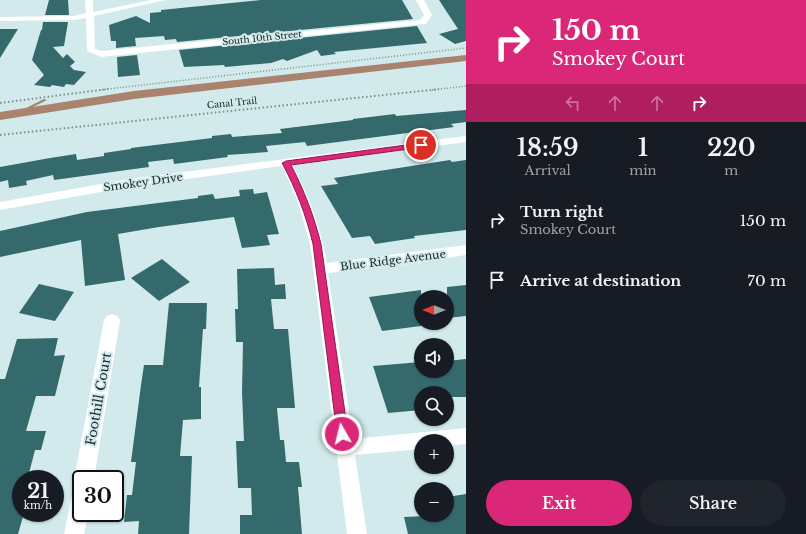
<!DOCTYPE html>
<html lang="en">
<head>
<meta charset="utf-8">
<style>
	:root { --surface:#171b24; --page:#20242c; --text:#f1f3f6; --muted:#9ea1a6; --accent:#db2777 }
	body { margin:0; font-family:"Libre Baskerville",serif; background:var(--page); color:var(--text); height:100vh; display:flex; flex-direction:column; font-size:15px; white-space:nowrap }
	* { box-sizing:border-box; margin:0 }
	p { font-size:13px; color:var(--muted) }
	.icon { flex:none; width:22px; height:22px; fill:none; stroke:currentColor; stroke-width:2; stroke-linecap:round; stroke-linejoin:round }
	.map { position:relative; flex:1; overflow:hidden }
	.side { display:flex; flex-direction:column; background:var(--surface); width:340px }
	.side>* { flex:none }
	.banner { background:#db2777; color:#fff; overflow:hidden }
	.needle { width:26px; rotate:270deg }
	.buttons { position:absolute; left:414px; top:290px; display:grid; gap:8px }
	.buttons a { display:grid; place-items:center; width:40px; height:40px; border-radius:50%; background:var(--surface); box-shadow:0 1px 3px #0004; font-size:20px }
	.speed { position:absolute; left:12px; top:470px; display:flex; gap:8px; font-size:20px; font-weight:700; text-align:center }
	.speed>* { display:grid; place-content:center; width:52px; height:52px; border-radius:50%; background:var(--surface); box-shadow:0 1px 3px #0004; line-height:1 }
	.speed small { font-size:10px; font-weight:400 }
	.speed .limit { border:2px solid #111; border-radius:6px; background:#fff; color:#111 }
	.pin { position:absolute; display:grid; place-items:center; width:34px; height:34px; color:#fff; margin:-17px; border:2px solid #fff; border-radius:50%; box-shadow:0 1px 4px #0007 }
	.me { position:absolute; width:44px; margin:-22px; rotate:352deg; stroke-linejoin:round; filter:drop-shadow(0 0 3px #0008) }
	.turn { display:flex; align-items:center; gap:14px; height:84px; padding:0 20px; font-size:18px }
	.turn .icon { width:52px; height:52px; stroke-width:2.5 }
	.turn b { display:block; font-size:28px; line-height:34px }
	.lanes { display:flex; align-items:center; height:38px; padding:0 20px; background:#0003; justify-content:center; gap:20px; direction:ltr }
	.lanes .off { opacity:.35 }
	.eta { display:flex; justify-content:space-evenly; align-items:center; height:68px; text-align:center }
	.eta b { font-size:24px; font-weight:600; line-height:28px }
	.cta { display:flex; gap:8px; margin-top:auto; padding:8px 20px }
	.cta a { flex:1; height:46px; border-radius:24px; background:var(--accent); color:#fff; font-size:16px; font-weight:600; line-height:46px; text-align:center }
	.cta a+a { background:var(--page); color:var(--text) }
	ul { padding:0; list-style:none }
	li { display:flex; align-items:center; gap:12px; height:60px; padding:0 20px }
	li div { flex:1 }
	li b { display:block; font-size:15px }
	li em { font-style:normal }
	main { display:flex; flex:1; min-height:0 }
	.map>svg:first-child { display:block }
</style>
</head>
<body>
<main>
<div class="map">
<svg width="466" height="534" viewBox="0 0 466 534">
	<rect width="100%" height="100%" fill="#d2eaec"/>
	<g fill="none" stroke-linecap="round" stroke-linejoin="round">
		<polygon fill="#a9836d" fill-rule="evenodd" points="44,99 47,100 29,109 26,108"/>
		<polygon fill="#a9836d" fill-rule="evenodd" points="466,55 466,61 134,99 0,120 0,112 134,91"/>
	</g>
	<g fill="#356a6d">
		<polygon points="49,0 68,0 69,15 45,15"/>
		<polygon points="261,0 402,0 413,19 177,42 176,39 165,40 164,36 135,38 136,46 116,48 116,41 111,41 109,25 136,16 150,23 150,13 161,12 161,10"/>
		<polygon points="439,0 466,0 466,41 455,44 439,34 458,29"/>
		<polygon points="43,22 68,22 64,46 53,47 63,58 67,54 75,62 70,66 74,70 86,72 74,85 66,84 64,87 52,85 50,87 34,85 44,75 32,60 41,30 42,30"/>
		<polygon points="417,26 427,43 334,52 336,54 321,56 317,50 287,61 283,59 271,63 225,67 224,65 184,67 179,50"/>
		<polygon points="0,29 18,29 0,58"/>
		<polygon points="137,55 140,75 118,77 117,57"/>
		<polygon points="466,110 466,122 451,124 454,127 307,146 305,142 266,146 268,152 227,155 228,157 174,164 173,159 148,162 149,167 54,180 53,175 26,181 27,185 9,188 8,180 0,182 0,167 50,158 76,154 77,160 104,156 104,153 131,149 131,148 212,138 212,136 231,134 232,137 282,133 280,129 353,120 353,119 395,114 396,116"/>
		<polygon points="450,160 452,162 466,160 466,230 414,236 415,238 375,244 370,236 352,238 321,186 338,184 334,178"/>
		<polygon points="253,189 254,194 267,192 279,234 267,235 270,245 242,248 234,217 159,227 118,234 125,280 85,286 81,240 0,257 0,231 87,212 198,198 198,196 213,194 215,199 240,196 239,190"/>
		<polygon points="162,259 190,282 159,301 131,278"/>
		<polygon points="274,268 275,285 285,284 286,299 271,299 274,329 288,329 295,408 277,408 280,440 284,440 286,462 299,462 302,487 298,487 302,534 240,534 240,515 252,515 251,488 238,488 236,441 244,441 242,392 243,342 236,342 235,309 238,309 237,269"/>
		<polygon points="39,284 74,292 55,321 19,313"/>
		<polygon points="466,285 466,316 447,318 447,287"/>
		<polygon points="421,290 421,326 382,331 369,297"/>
		<polygon points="169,303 207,303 206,329 203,329 199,387 201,387 201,419 183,420 180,456 192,456 189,534 138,534 139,521 124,522 127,495 132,495 136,462 131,462 141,385 144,365 163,365"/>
		<polygon points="58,338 54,356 65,355 55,396 36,396 26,431 46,431 41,450 35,450 28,477 21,477 21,513 24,513 18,534 0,534 0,379 5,379 17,339"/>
		<polygon points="466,359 466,397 447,397 447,393 421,393 421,410 388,413 373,366 421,362 421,371 447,371 447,361"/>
		<polygon points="466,494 466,534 408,534 404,517 447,515 447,497"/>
	</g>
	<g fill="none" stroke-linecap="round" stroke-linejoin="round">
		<g stroke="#7c8d8e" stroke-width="1.5" stroke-dasharray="1 2" stroke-linecap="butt">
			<polyline points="99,90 466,48"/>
			<polyline points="432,90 466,86"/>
		</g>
		<g stroke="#7c8d8e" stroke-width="2" stroke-dasharray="1.5 2.5" stroke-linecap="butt">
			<polyline points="0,103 108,89"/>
			<polyline points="0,135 441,89"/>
		</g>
		<g fill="#fff" fill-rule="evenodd">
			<polygon points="85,0 93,0 93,12 151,0 166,0 94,16 95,49 101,51 420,20 424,15 416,0 424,0 432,15 426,24 423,24 101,57 87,51 86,18 74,20 0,21 0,17 74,16 86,13"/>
			<path d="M466,136V142L293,165C309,196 321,229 327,263L466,245V255L416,263L328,273L353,439L466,428V444L447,446V441H421V449L355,455L367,534H347L310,244L298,202L282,166L129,187L0,210V202L129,179Z"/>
			<polygon points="112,314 117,316 120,320 94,479 81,479 81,513 88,513 84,534 64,534 74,486 77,485 74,479 104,320 107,316"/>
		</g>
	</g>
	<path fill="#db2777" stroke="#8e194d" d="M421,143L425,145L424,147L291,165C304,190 314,216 321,244L348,434L347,437L342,439L338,437L337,434L313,244C306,215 296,189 282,163L286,161Z"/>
	<g text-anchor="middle" stroke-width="4" stroke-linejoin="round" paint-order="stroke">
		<g font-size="9" fill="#202929" stroke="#d2eaec">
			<text transform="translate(262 38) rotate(-6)" y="3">South 10th Street</text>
			<text transform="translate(232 103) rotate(-6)" y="3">Canal Trail</text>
		</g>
		<g font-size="11" fill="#202929" stroke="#d2eaec">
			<text transform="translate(143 182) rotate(-8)" y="4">Smokey Drive</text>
			<text transform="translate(393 260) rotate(-7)" y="4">Blue Ridge Avenue</text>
		</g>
		<g font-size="13" fill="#202929" stroke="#d2eaec">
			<text transform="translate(98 399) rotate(-80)" y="5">Foothill Court</text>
		</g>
	</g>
</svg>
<div class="buttons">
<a><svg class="needle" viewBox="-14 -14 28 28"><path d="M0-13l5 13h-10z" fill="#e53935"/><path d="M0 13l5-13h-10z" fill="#9ea1a6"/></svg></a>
<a><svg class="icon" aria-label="sound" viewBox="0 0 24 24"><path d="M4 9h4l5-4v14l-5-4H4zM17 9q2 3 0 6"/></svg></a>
<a><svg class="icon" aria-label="search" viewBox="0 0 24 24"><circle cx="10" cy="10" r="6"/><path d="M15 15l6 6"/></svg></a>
<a>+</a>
<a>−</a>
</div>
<div class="speed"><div>21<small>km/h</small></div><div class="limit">30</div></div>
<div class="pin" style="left:421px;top:145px;background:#d93025"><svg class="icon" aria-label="arrive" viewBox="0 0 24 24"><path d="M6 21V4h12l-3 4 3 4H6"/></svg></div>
<svg class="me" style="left:342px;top:434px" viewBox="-20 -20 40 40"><circle r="17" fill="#db2777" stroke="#fff" stroke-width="3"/><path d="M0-11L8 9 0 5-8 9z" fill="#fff"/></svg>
</div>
<section class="side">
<div class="banner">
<div class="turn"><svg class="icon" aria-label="right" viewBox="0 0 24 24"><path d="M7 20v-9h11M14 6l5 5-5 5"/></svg><div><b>150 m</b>Smokey Court</div></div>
<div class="lanes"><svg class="icon off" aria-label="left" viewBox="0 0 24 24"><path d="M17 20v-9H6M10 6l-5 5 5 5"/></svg><svg class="icon off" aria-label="ahead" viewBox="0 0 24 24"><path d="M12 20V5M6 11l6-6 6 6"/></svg><svg class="icon off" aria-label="ahead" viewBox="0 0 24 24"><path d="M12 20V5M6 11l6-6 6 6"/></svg><svg class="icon" aria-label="right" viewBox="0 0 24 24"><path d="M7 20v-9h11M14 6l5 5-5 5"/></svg></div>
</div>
<div class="eta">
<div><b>18:59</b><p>Arrival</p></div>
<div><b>1</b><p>min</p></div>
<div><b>220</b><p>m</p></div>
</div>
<ul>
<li><svg class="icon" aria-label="right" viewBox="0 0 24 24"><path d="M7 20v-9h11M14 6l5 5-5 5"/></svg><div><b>Turn right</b><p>Smokey Court</p></div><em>150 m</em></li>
<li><svg class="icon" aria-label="arrive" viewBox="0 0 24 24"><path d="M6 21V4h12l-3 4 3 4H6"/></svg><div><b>Arrive at destination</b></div><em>70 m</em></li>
</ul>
<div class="cta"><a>Exit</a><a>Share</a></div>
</section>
</main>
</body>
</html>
